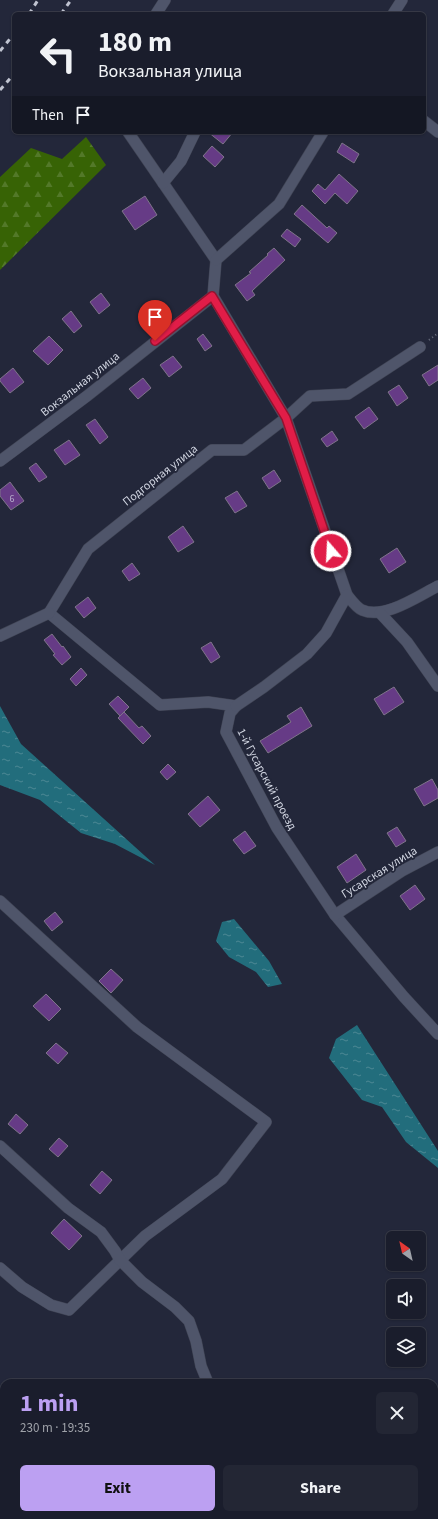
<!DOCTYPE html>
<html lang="en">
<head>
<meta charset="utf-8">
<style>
	:root { --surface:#1a1d2c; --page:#232634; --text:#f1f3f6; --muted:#9fa2a9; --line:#383b48; --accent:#bca0f2 }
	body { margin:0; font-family:"Source Sans 3",sans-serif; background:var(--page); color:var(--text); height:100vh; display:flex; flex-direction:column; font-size:15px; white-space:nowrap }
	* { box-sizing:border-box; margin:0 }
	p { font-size:13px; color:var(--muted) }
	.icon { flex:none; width:22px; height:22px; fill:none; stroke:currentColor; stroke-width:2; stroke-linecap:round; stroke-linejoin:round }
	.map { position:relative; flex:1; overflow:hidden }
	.details { position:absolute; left:0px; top:1379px; width:438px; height:140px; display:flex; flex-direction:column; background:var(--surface); border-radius:12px 12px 0 0; box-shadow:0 1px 3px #0004,0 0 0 1px var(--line) }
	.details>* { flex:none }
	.hud { position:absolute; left:12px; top:12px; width:414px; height:122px; border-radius:6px; box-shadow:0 1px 3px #0004,0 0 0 1px var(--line); background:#1a1d2c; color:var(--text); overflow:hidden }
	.needle { width:26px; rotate:326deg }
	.tools { position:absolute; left:386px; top:1231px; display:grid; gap:8px }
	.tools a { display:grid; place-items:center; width:40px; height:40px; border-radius:6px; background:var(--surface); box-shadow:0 1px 3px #0004,0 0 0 1px var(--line); font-size:20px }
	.pin { position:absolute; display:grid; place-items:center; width:34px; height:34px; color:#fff; margin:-41px -17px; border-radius:50% 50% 50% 0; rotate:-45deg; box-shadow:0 0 4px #0007 }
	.pin .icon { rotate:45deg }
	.me { position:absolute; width:44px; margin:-22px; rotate:341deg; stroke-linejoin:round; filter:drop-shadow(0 0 3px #0008) }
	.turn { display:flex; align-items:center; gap:14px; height:84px; padding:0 20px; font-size:18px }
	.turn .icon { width:52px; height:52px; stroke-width:2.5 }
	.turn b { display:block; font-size:28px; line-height:34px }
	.then { display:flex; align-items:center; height:38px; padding:0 20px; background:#0003; gap:8px; font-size:15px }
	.round { display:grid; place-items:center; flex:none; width:42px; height:42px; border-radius:6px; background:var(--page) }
	.headline { display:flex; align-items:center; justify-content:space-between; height:68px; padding:0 20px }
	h1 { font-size:24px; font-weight:700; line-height:30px; color:var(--accent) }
	.cta { display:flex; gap:8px; margin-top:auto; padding:8px 20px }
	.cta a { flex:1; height:46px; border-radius:6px; background:var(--accent); color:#111; font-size:16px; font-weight:700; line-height:46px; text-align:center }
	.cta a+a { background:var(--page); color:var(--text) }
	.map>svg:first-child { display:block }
</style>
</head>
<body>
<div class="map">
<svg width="438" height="1519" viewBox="0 0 438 1519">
	<defs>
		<pattern id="forest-firs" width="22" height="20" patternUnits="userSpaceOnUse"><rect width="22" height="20" fill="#376305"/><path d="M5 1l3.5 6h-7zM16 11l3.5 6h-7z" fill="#537929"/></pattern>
		<pattern id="water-ripples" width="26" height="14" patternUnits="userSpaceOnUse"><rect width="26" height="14" fill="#226d7c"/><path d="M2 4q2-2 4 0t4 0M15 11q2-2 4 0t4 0" fill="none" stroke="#4c8894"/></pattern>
	</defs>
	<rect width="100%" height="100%" fill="#23273a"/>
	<polygon fill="url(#forest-firs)" points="86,137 106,165 0,270 0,177 31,148 62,159"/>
	<g fill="url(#water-ripples)">
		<polygon points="0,706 21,744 155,865 115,844 81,833 40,800 0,785"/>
		<polygon points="234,919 269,961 282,984 268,987 256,972 229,957 216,941 222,922"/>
		<polygon points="357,1025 438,1151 438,1168 406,1142 382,1107 362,1100 329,1058 336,1039"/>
	</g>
	<g fill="#663b86" stroke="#7f748a">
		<polygon points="208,132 233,132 223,144"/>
		<polygon points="342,143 359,154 354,163 337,152"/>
		<polygon points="212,146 224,157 215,167 203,156"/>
		<polygon points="339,174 358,191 347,204 335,193 325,204 312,191 318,184 325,190"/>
		<polygon points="145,196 157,215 135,230 122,211"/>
		<polygon points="302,205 327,228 329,226 337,233 328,243 294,214"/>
		<polygon points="287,229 301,239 295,247 281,236"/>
		<polygon points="274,248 285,260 252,291 255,295 247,301 235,285 251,273 249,272 268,255 267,254"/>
		<polygon points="101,293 110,305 99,314 90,302"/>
		<polygon points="71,311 82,326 74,333 62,319"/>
		<polygon points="203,334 212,346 205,351 197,339"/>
		<polygon points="49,336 63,350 48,365 33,351"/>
		<polygon points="173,356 182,367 169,377 160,365"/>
		<polygon points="438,365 438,380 429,386 422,375"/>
		<polygon points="13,368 24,382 10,393 0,381 0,379"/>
		<polygon points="143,378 151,388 138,399 129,389"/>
		<polygon points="399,385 408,398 397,406 388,392"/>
		<polygon points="369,407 378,419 364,429 355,417"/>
		<polygon points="95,419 108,437 100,444 86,425"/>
		<polygon points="332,431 338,440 327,447 321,439"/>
		<polygon points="69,440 80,455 65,465 54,450"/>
		<polygon points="36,463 47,477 39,482 29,468"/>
		<polygon points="274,470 281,481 269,489 262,478"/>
		<polygon points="10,482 24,501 11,510 0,496 0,490"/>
		<polygon points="237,491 247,506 235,513 225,498"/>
		<polygon points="183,526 194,542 178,552 168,537"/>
		<polygon points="397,548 406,562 389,573 380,559"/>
		<polygon points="132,563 140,574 129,581 122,571"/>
		<polygon points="88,597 96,608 84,618 75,607"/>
		<polygon points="52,634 62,647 63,646 71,657 62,665 53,655 55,654 44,640"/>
		<polygon points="211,642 220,657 211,663 201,648"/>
		<polygon points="81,668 87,675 76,686 70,679"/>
		<polygon points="394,687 404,702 384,715 374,699"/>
		<polygon points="118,696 129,707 120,716 109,704"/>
		<polygon points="301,707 312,726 268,753 260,741 291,722 287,716"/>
		<polygon points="124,712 139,728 142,726 151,736 143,744 118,718"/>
		<polygon points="168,764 176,772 167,780 160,772"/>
		<polygon points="432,779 438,790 438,798 424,806 414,789"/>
		<polygon points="208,796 220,810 200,827 188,814"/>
		<polygon points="397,827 406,841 396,847 387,833"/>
		<polygon points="245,831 256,846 244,854 233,840"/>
		<polygon points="356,854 366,870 347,883 337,867"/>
		<polygon points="415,885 425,899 410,910 400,896"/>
		<polygon points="55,912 63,922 52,931 44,921"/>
		<polygon points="111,969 123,980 111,993 99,981"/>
		<polygon points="46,994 61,1009 49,1021 33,1006"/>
		<polygon points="56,1043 68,1053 58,1064 46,1053"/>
		<polygon points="16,1114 28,1125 20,1134 8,1124"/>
		<polygon points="59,1138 68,1146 58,1157 49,1149"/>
		<polygon points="102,1171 112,1180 100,1194 90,1185"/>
		<polygon points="64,1219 82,1236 69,1250 51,1233"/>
	</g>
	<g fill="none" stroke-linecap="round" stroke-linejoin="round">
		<defs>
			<g id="minor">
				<polyline points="156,14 165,0"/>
				<polyline points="393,14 402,0"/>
				<polyline points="424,121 438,132"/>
				<path d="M128,132L216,260L213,296L286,418L347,595C351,600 357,608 362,610C384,620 418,596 438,586"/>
				<polyline points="163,183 181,161 195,132"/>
				<polyline points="216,260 279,204 323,132"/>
				<polyline points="0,461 87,396 213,296"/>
				<polyline points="49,613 160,705 208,702 236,706 230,713 226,732 277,828 335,915 404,997 438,1034"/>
				<polyline points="49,613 88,549 212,450 244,450 286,418 310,396 348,394 420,347"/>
				<polyline points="380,613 407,642 438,686"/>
				<polyline points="0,636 49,613"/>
				<polyline points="236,706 264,687 307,654 326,633 347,595"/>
				<polyline points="0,901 137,1027 266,1122 222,1179 145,1236 69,1310 51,1305 22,1287 0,1268"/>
				<polyline points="335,915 402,871 438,852"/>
				<polyline points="0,1146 68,1208 101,1232 115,1251 120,1260 142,1282 175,1307 189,1321 196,1341 201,1366 208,1383"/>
				<polyline points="310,1515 310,1519"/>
			</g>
		</defs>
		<use href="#minor" stroke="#3f4353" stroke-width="12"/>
		<polyline stroke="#696d7e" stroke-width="2" stroke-dasharray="1 3" stroke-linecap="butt" points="429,340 438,333"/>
		<use href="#minor" stroke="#4f556a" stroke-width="11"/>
		<g stroke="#c0c4d1" stroke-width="3" stroke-dasharray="5 5" stroke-linecap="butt">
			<polyline points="29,14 38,0"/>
			<polyline points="61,14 71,0"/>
			<polyline points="0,51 14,34"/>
			<polyline points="0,90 14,74"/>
		</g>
	</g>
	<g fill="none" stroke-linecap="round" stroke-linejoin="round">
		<defs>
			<polyline id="route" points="155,341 212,296 286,418 331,551"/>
		</defs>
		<use href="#route" stroke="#92132f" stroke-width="10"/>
		<use href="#route" stroke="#e11d48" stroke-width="7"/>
	</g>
	<g text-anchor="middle" stroke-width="3.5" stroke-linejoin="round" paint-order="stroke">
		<g font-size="10" fill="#b7afcb">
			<text x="12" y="502">6</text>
		</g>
		<g font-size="12" fill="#d2d6e2" stroke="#23273a">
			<text transform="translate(80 384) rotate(-38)" y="4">Вокзальная улица</text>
			<text transform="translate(160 475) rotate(-38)" y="4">Подгорная улица</text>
			<text transform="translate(267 779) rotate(62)" y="4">1-й Гусарский проезд</text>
			<text transform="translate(379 872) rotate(-32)" y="4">Гусарская улица</text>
		</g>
	</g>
</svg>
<div class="tools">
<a><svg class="needle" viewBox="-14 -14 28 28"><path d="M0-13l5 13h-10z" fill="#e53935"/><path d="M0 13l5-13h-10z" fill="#9fa2a9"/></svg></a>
<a><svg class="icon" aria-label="sound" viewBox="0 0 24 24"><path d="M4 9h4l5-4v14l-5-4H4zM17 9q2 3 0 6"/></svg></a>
<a><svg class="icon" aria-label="layers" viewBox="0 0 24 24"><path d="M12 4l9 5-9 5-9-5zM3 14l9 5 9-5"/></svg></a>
</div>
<div class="pin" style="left:155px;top:341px;background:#d93025"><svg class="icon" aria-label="arrive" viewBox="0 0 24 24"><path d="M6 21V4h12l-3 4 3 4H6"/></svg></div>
<svg class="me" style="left:331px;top:551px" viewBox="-20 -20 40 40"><circle r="17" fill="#e11d48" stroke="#fff" stroke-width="3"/><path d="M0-11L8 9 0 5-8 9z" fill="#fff"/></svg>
<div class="hud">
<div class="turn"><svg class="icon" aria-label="left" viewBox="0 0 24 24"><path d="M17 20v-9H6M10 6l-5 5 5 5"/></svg><div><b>180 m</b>Вокзальная улица</div></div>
<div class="then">Then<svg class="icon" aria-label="arrive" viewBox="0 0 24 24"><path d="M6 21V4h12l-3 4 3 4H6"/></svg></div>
</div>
<section class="details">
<div class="headline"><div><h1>1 min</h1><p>230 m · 19:35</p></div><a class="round"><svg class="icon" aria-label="close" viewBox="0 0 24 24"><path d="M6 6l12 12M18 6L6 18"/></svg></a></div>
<div class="cta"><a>Exit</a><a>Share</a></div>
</section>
</div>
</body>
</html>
